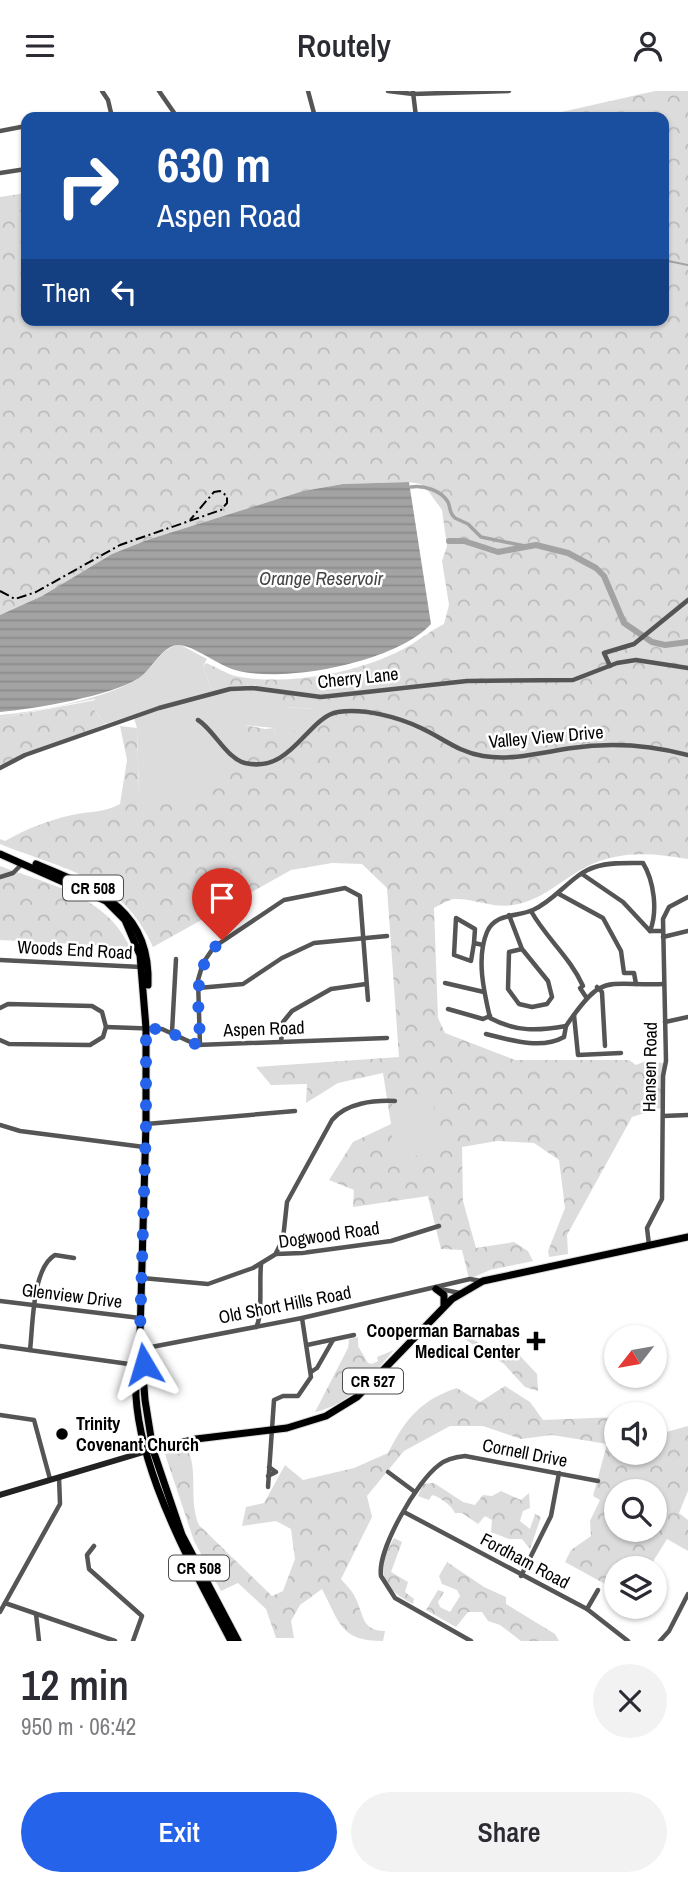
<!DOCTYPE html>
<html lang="en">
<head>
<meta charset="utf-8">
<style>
	:root { --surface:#fff; --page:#f2f2f3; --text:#2b2b33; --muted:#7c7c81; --accent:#2563eb }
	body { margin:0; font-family:"Archivo Narrow",sans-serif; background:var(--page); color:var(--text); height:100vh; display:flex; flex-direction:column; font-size:26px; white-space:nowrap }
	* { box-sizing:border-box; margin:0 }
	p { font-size:23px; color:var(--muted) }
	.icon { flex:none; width:38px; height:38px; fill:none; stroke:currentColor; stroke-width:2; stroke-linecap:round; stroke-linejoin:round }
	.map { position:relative; height:1550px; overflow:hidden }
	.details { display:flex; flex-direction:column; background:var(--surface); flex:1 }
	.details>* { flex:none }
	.hud { position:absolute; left:21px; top:21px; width:648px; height:214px; border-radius:14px; box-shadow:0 2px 5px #0004; background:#1a4fa0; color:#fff; overflow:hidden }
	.needle { width:46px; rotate:239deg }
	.fabs { position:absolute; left:604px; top:1234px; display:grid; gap:14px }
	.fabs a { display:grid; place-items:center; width:63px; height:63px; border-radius:50%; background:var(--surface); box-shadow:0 2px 5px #0004; font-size:35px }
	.pin { position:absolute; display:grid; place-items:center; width:60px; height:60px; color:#fff; margin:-72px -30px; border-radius:50% 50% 50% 0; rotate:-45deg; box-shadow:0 0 7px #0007 }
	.pin .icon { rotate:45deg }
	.me { position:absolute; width:77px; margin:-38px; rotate:353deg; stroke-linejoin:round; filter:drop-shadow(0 0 5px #0008) }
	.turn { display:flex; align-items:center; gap:24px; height:147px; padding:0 21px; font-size:32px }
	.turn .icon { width:91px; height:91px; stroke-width:2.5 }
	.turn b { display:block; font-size:49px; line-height:60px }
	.then { display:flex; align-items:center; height:66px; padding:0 21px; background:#0003; gap:14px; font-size:26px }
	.round { display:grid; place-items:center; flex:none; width:74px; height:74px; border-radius:37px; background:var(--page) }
	.summary { display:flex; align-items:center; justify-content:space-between; height:119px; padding:0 21px }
	h1 { font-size:42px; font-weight:600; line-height:52px }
	.cta { display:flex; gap:14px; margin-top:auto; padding:14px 21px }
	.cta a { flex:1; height:80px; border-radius:42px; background:var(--accent); color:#fff; font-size:28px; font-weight:600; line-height:80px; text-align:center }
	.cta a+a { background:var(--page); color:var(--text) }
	header { display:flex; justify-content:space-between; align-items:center; height:91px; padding:0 21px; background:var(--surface); font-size:32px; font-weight:600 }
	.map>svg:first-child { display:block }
</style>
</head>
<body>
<header><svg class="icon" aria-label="menu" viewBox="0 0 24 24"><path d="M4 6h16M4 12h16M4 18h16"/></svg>Routely<svg class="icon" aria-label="person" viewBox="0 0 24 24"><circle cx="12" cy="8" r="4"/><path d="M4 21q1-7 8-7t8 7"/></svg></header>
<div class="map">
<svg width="688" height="1550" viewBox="0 0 688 1550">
	<defs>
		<pattern id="forest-crowns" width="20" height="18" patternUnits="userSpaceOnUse" patternTransform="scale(1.75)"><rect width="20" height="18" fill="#dcdcdc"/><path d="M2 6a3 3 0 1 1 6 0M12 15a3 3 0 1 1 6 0" fill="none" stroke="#bbb"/></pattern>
		<pattern id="water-rules" width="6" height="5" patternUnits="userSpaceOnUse" patternTransform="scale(1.75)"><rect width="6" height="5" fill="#a3a3a3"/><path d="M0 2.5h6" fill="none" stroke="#8b8b8b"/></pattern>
	</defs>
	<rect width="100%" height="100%" fill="#fff"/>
	<g fill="url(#forest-crowns)" fill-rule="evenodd">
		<path d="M655,0H688V768C654,762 620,759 588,775C563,787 546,807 518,813C494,819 476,807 454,808C448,809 440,814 434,817L438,927L445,942L515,969H629L636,974L648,969L666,973L664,1016L632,1026L567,1144L568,1163L549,1166L548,1160L565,1117L559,1069L534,1052L497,1050L462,1056L463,1110L476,1157L514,1151L528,1160L533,1170L490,1179L469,1188L462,1159L441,1158L428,1105L353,1116L354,1099L329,1089L353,1051L391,1033L383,982L338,992L306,1012L307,993L271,994L256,976L399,966L387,797L362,773L332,772L291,779L153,856C122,786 65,779 0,753V748L5,750C26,738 49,729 72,724C90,720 103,722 120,713L127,669L120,635L137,637L139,702L245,634L265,638L274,637L276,644L313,618L284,616L255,594L211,598L203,575L206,572C216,576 225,582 235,585C287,596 367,581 412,553C423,546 432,539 444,533L449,514L442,470L447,455L442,419L429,401L420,393L409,391L343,393L303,400L147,449L112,463L42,505L0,524V106L26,102V229H663V26H539Z"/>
		<polygon points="96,609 93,617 105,633 0,674 0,627"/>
		<path d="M0,775C50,794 105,804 130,856L0,849Z"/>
		<polygon points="466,1244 497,1263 509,1253 537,1283 538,1300 525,1296 504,1273 461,1246"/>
		<path d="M358,1246V1255L368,1272L372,1273L378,1270L377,1266L394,1259C372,1284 350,1314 315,1321L348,1257L349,1248Z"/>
		<path d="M505,1295L530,1311L543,1329L616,1326V1362H654L655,1344L688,1335V1400L679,1422L688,1429V1460L667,1448L649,1477H616V1499L565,1471L571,1459L591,1445L590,1430L600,1409L593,1405L607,1353L552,1344L521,1348L483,1335H450L404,1360L367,1405L372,1426L341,1488C345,1493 352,1499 355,1506C364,1523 361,1540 385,1540L383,1550C340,1550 340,1532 322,1498L300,1514L291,1530L294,1547H276L266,1518L238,1492L221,1500L194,1450L165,1363L187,1358C199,1379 188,1410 199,1434L272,1505L283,1500L295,1468L291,1438L276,1430L242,1435L246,1416L264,1412L285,1374L303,1389L354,1377L388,1362C405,1329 420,1309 457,1297L480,1311ZM616,1400H654V1438H616Z"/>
		<path d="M434,1392L463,1411L475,1414L483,1404L492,1405L501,1400L521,1409L529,1402L530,1417L523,1420L520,1430L530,1438L535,1423L541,1426L530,1458L522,1448H509L491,1441L492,1429L485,1425L478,1433L462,1422H455C451,1414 440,1406 432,1404L429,1409L418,1405L423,1393Z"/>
		<path d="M394,1447L402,1451L391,1481L408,1491L405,1501L414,1508L413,1513C379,1496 376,1479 394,1447Z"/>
		<polygon points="447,1471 484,1496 506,1506 506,1513 555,1543 559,1550 521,1550 500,1534 488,1530 482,1521 468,1521 456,1536 426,1519 438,1499 444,1501 438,1511 440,1516 450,1521 460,1505 457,1499 442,1493 439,1485"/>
	</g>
	<g fill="#dcdcdc">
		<path d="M179,553L207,568L203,575L211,598L235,594L277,597L284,616L313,618L319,627L309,637L276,644L274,637L245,634L242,657L194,703L167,713L139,702L137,637L133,624L105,633L93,617L95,608L0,627V624C36,621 103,608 134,590C151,581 160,557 179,553Z"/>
		<polygon points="433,1002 436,1052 427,1064 392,1067 392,1005"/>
	</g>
	<path fill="url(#water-rules)" d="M409,391L431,533C397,571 283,593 235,579C220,575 191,553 178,554C163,554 151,579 139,587C112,605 33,618 0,621V524L42,505L112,463L147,449L303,400L343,393Z"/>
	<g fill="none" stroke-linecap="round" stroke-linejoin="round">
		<polyline stroke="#a3a3a3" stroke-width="2" points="663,169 688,174"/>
		<path stroke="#a3a3a3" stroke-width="3.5" d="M411,396C423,394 441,399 448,411C451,418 449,422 455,427L468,433L481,446L525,455"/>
		<polyline stroke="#a3a3a3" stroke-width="6" points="449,450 464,450 498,461 536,454 568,462 596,477 604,485 624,532 652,551 665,554 688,551"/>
		<defs>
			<g id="primary">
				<polyline points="0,763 106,810 125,829 140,864 146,937 146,1033 140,1244 145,1309 153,1359 182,1444 238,1550"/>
				<path d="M36,773C96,798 151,817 148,894"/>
				<polyline points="436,1198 444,1204 444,1214"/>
				<path d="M139,1262C119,1349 192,1475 231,1550"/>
				<polyline points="147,1360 196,1348 287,1337 326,1325 357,1306 452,1208 483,1190 688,1146"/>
			</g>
		</defs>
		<use href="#primary" stroke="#dbdbdb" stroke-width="9"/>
		<g stroke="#555" stroke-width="4.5">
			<polyline points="102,0 108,9 112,26"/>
			<polyline points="159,0 177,26"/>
			<polyline points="308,0 315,26"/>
			<polyline points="388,0 413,3 509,0"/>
			<polyline points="413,1 416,26"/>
			<polyline points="0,40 26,35"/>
			<polyline points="0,82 26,78"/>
			<polyline points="610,575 604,562 634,553 688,509"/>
			<path d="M198,629C214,639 226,667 245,672C292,683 307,626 338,621C364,617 398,626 421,637C443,647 458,661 483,665C512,670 544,661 572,657C612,651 650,654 688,664"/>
			<polyline points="0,677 25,664 159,617 230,598 253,597 321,606 467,590 573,589 617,572 636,569 688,577"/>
			<polyline points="582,783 623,811 650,840"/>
			<polyline points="0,786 13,782 22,773"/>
			<polyline points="559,803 603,827 621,860 624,882 634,882 636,893"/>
			<path d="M531,820C546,847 570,866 583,895L580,897L586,906"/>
			<polyline points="509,824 522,858 548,890 552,906 547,913 532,916 519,913 508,898 509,861 522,858"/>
			<path d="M662,840H650C658,820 654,790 643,772C628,772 610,771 595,776C572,783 556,809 533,819C517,826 495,822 487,841C476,867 484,901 490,927C516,941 538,940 566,935C603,881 604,895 664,893"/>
			<polyline points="663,846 688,840"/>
			<polyline points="474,852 471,870 454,864 456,827 475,838 474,852 483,854"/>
			<polyline points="0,869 141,876"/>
			<polyline points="445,892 484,901"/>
			<polyline points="597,896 602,901 605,955"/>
			<polyline points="198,897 243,893 282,867 314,852 387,845"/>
			<polyline points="0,917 8,913 92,915 102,921 106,936 103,946 90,954 9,953 0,949"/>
			<polyline points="448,918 483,928 490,925"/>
			<polyline points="574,924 578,964 621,962"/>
			<polyline points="665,931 688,926"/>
			<polyline points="106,936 162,938 197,954 387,947"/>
			<polyline points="172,941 176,868"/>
			<path d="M486,943C510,949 541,959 564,946L566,935"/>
			<polyline points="281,951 283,931 292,920 331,898 366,893"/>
			<polyline points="200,954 198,889 203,872 214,856 284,809 345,797 360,805 368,909"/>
			<polyline points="663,1025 688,1024"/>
			<polyline points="146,1033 295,1020"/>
			<polyline points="0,1034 20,1040 144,1056"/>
			<polyline points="649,1154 647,1137 662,1108 663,985 666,970 663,828 669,816 688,806"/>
			<path d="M276,1162L283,1148L287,1111L332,1029C346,1012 374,1009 395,1010"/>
			<polyline points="142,1187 208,1193 253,1177 276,1163 302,1162 391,1150 439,1135"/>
			<polyline points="440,1198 460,1202"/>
			<polyline points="0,1210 140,1227"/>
			<path d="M256,1236C263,1227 259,1189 261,1174"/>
			<polyline points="307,1254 354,1244"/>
			<polyline points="0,1255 136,1274"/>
			<polyline points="141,1258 302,1227 470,1188 481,1190"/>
			<path d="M30,1259C33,1235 32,1177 55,1164L74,1167"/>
			<polyline points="311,1281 317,1277 333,1249"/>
			<polyline points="0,1324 34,1329 50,1388"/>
			<polyline points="388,1381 415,1401"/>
			<polyline points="268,1385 276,1381 269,1376"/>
			<polyline points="268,1396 274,1309 283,1305 298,1305 311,1286 302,1227"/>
			<polyline points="404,1421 587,1518 628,1550"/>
			<polyline points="94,1455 87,1464 89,1478 142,1525 133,1550"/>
			<polyline points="521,1485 551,1425 559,1382"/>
			<polyline points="5,1512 115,1550"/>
			<polyline points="587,1518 598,1499"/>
			<polyline points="0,1521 60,1413 59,1386"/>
			<polyline points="36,1523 39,1550"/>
			<path d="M471,1550L395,1507L381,1485C377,1459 417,1390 439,1374C446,1368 455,1366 465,1365L598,1390"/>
			<polyline points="660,1550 669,1540 688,1503"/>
		</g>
		<polyline stroke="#222" stroke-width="6" points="0,1404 147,1360"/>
		<use href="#primary" stroke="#000" stroke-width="7"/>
		<polyline stroke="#000" stroke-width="2" stroke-dasharray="10 3.5 2 3.5" stroke-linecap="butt" points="0,500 15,508 36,501 120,454 221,419 227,412 227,405 220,400 214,401 190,429"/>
	</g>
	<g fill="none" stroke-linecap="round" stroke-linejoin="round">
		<path stroke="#2563eb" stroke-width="12" stroke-dasharray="0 21.6" d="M144,1273L140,1241L146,1033V937L167,939L187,951L200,954C200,915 189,878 222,849"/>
	</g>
	<g fill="#000" stroke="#fff" stroke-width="2.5">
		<path d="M532.5 1239.5h7v7h7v7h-7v7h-7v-7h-7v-7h7z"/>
		<circle cx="62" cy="1343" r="7"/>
	</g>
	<g text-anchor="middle" stroke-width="5" stroke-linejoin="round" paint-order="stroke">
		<g fill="#fff" stroke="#4c4c4c" stroke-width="2">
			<rect x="63" y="784.5" width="60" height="25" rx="5"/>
			<rect x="343" y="1277.5" width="60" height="25" rx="5"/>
			<rect x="169" y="1464.5" width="60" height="25" rx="5"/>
		</g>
		<g font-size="16" font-weight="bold" fill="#000">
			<text x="93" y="803">CR 508</text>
			<text x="373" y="1296">CR 527</text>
			<text x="199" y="1483">CR 508</text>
		</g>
		<g font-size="18" fill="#000" stroke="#fff">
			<text transform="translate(358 587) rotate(-6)" y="6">Cherry Lane</text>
			<text transform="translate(546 646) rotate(-5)" y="6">Valley View Drive</text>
			<text transform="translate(75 859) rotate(3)" y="6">Woods End Road</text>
			<text transform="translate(264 938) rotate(-2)" y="6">Aspen Road</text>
			<text transform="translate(650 976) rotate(-89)" y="6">Hansen Road</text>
			<text transform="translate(329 1144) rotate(-8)" y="6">Dogwood Road</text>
			<text transform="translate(72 1205) rotate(7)" y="6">Glenview Drive</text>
			<text transform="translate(285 1214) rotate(-11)" y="6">Old Short Hills Road</text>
			<text transform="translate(525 1362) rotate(11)" y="6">Cornell Drive</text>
			<text transform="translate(525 1470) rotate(28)" y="6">Fordham Road</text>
		</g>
		<g font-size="18" font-weight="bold" fill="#000" stroke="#fff" text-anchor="end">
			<text x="520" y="1246">Cooperman Barnabas<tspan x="520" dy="21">Medical Center</tspan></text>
			<text x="76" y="1339" text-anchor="start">Trinity<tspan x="76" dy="21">Covenant Church</tspan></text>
		</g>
		<g font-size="19" font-style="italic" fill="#444" stroke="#fff">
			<text x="321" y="494">Orange Reservoir</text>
		</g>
	</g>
</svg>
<div class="fabs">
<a><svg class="needle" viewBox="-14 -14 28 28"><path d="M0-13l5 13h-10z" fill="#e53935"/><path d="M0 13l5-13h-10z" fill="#7c7c81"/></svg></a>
<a><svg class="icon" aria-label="sound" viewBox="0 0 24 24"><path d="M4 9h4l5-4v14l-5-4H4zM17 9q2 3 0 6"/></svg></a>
<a><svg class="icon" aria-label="search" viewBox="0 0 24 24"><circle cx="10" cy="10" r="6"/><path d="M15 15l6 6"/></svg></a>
<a><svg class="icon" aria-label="layers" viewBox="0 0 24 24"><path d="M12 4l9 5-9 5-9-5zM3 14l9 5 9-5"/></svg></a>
</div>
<div class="pin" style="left:222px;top:849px;background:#d93025"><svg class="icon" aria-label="arrive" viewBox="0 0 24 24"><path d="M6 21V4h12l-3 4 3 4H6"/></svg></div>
<svg class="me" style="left:144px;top:1273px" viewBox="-20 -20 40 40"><path d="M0-17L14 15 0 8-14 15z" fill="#2563eb" stroke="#fff" stroke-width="4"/></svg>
<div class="hud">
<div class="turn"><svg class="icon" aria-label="right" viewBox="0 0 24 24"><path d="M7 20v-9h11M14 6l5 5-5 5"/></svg><div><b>630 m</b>Aspen Road</div></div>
<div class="then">Then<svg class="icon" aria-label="left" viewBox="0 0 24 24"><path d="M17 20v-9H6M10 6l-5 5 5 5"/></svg></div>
</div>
</div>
<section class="details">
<div class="summary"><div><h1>12 min</h1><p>950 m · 06:42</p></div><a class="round"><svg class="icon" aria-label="close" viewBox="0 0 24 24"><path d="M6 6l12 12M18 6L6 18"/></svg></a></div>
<div class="cta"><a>Exit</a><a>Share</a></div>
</section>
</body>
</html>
